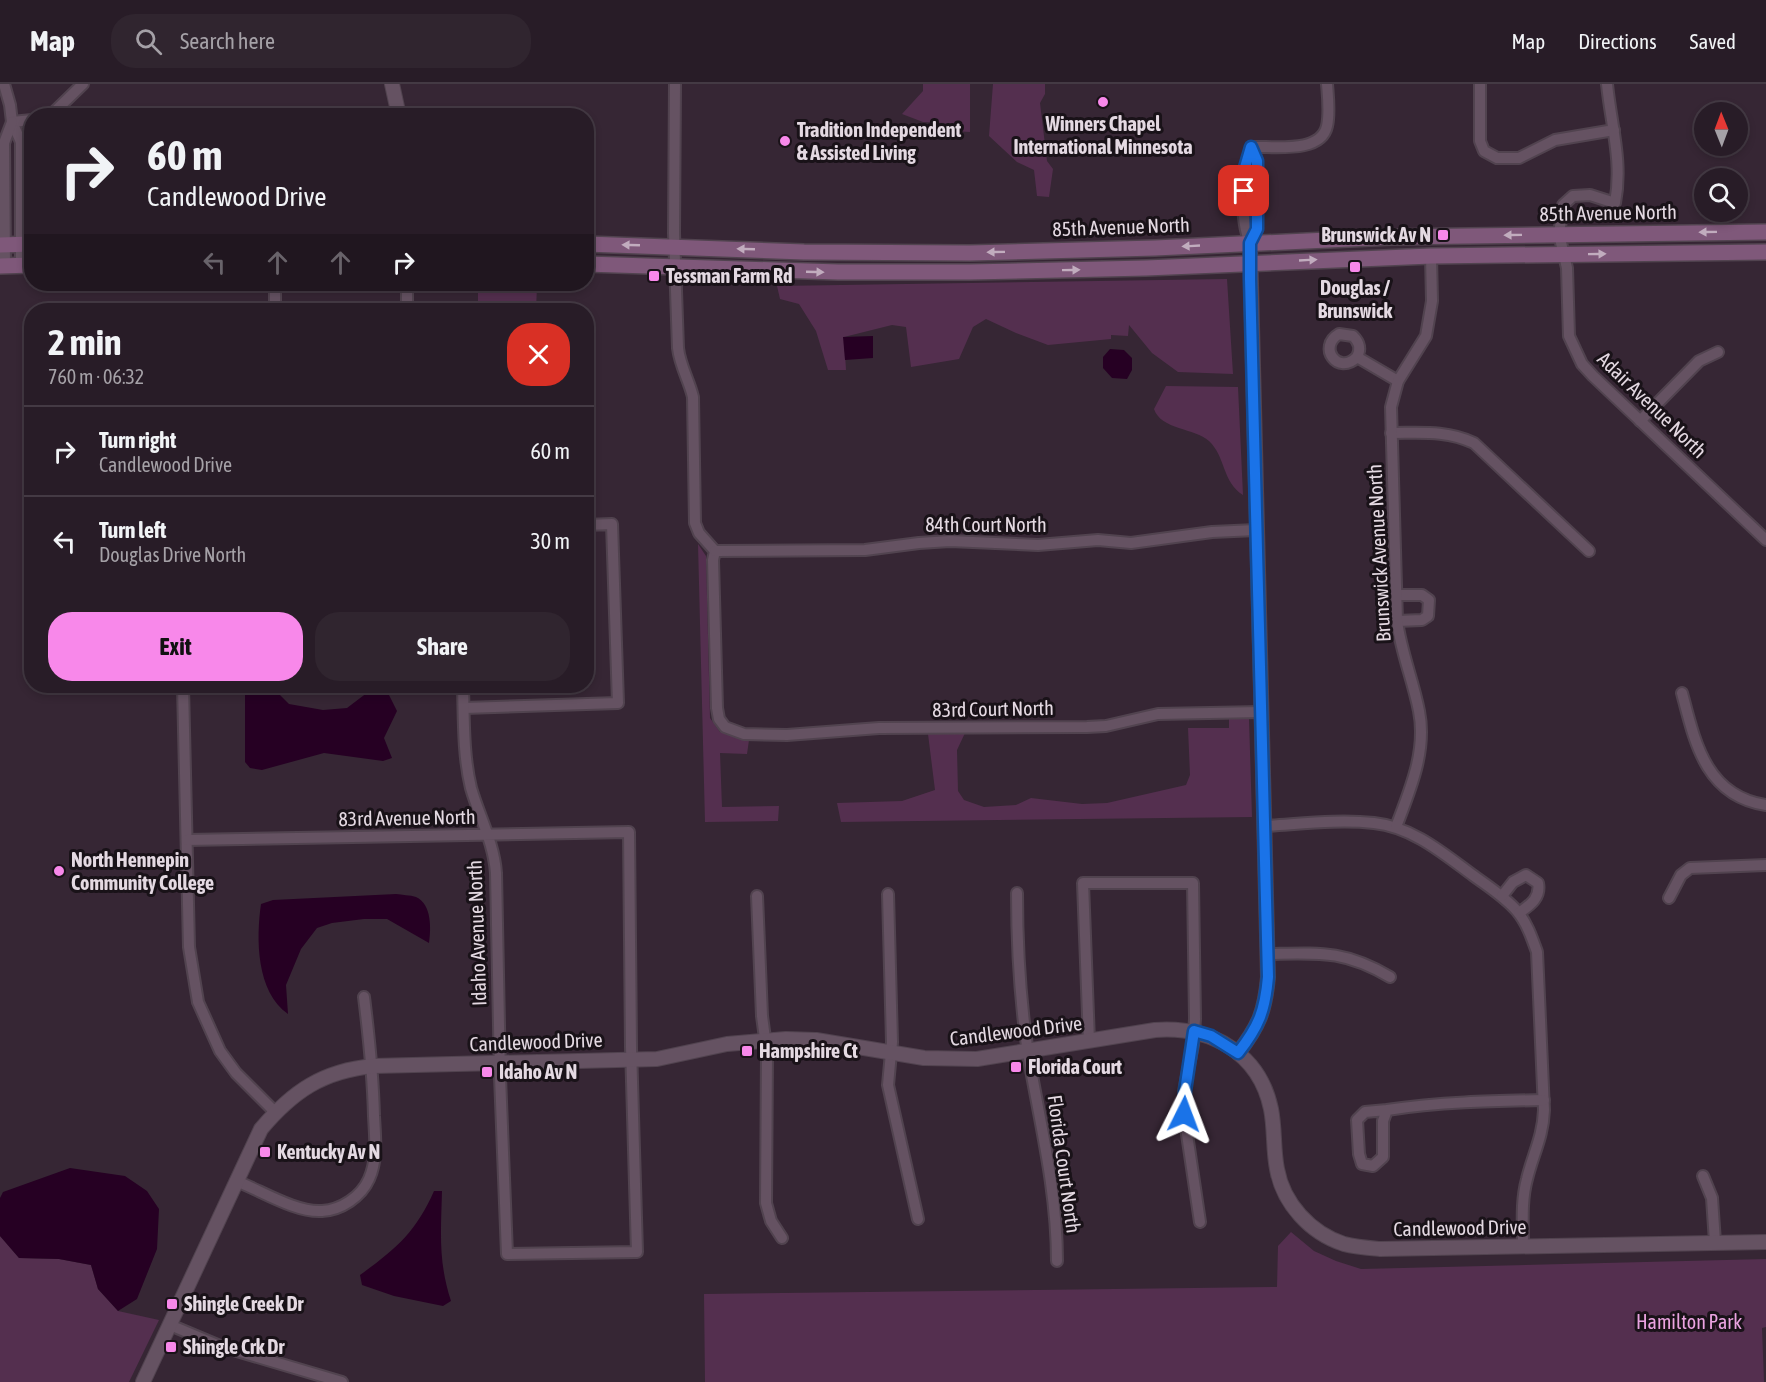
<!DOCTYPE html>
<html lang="en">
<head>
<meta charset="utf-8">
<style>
	:root { --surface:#281c27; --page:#30252f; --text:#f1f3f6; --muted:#a5a1a7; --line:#443a44; --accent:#f888ea }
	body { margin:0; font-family:"Asap Condensed",sans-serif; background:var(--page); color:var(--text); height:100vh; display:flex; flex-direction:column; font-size:22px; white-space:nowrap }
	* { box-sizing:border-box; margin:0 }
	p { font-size:20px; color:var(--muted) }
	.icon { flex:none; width:33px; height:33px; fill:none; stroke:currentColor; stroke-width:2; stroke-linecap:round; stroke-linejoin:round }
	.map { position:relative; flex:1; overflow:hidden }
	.panel { position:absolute; left:24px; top:219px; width:570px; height:390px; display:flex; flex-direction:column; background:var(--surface); border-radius:24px; box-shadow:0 3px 9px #0003,0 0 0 2px var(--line) }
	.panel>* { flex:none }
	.guide { position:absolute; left:24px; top:24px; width:570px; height:183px; border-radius:24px; box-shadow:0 3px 9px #0003,0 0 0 2px var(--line); background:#281c27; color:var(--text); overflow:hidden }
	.needle { width:39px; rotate:359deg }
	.buttons { position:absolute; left:1694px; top:18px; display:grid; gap:12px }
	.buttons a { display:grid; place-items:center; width:54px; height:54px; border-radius:50%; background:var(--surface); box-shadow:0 3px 9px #0003,0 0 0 2px var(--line); font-size:30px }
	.pin { position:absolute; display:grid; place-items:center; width:51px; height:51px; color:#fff; margin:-26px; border-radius:12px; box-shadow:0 3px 9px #0006 }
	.me { position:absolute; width:66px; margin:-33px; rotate:3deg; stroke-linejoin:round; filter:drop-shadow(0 0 4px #0008) }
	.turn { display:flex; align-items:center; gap:21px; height:126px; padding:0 24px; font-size:27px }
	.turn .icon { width:78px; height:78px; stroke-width:2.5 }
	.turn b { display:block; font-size:42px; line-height:51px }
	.lanes { display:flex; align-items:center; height:57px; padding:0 24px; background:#0003; justify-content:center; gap:30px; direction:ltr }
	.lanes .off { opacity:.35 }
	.round { display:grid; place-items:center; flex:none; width:63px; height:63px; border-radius:24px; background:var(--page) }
	.headline { display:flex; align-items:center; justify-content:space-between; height:102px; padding:0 24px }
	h1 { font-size:36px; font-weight:700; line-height:45px }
	.action { display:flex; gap:12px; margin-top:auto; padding:12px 24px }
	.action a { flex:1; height:69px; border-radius:24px; background:var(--accent); color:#111; font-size:24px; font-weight:700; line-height:69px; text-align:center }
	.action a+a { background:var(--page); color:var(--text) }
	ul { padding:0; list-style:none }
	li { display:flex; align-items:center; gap:18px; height:90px; padding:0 24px; border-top:2px solid var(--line) }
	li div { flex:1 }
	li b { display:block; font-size:22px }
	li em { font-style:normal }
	header { display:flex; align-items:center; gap:36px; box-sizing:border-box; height:84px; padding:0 30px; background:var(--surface); border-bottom:2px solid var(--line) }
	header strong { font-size:28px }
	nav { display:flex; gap:33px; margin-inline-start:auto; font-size:21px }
	.search { width:420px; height:54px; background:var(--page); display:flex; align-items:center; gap:15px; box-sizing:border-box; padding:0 21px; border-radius:24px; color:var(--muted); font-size:22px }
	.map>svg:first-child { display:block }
</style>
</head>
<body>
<header>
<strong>Map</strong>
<div class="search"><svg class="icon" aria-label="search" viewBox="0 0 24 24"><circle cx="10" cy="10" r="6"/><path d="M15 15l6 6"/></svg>Search here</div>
<nav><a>Map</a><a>Directions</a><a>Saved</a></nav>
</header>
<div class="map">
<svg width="1766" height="1298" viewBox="0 0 1766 1298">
	<rect width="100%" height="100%" fill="#362634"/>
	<g fill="#542f4f">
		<polygon points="923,0 970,0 970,48 954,47 944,39 923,38 902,30 923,7"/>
		<polygon points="993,0 1045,0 1045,10 1040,19 1047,77 1053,85 1049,113 1037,112 1034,86 1017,78 989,52"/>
		<polygon points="1227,195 1233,290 1178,288 1152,269 1129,241 1128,252 1111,251 1111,255 1048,261 1016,249 986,235 973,243 959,275 911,283 906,243 892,241 844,253 846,286 828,286 816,247 799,220 780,215 777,202"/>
		<polygon points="478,200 537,202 536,226 478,226"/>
		<path d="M1166,302L1238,303L1243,411C1222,398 1226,373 1209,357C1195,344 1161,346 1154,325Z"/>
		<polygon points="698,460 706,472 710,634 720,648 749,656 747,670 720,669 722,723 779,722 778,737 705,738"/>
		<polygon points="1229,635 1249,635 1252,733 841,738 837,719 902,717 935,706 928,650 965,649 957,666 958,707 964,716 984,723 1016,721 1031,714 1082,720 1107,719 1186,701 1190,691 1188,644 1229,644"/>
		<polygon points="1291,1148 1314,1167 1336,1177 1361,1185 1766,1175 1766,1243 1762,1244 1764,1298 705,1298 704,1210 1277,1203 1278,1162"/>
		<polygon points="0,1152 19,1174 59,1175 91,1181 98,1205 118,1227 159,1236 129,1298 0,1298"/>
	</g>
	<g fill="#260023">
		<polygon points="873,252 873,274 845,276 843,253"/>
		<polygon points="1110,265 1124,266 1132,274 1132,286 1127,295 1112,294 1103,284 1103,273"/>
		<polygon points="245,602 271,602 289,620 323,626 347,624 376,602 390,602 387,607 397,627 384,654 392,674 383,677 324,669 262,686 250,684 245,678"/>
		<path d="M396,810C402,811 410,811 416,813C432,820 431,845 429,859L387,835H364L332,839L317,844L301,865L286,901L288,930C256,908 256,854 261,820L273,816Z"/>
		<polygon points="70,1084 125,1092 147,1107 159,1125 157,1165 137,1215 118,1227 98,1205 91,1181 59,1175 19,1174 0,1152 0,1114 3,1108"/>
		<path d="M434,1107H442C441,1148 438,1177 451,1217L443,1222L394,1212L362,1201L360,1191C396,1165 416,1148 434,1107Z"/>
	</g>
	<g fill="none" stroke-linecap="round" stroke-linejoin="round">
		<defs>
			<g id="minor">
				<polyline points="4,0 10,21 12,38 21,58 21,181"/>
				<path d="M675,0L674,149L678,264C680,282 689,296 693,313L695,439L699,449L715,467L713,476L717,624L719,635L725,643L744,650L787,651L879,644L1087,643L1106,642L1158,630L1261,628"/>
				<polyline points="1480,0 1480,57 1484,67 1497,74 1519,74 1555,56 1614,46"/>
				<path d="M1607,0C1611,41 1623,78 1615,119L1590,111L1573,112L1563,121L1562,129L1559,150L1567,184L1569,252L1582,280L1593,292L1766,456"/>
				<polyline points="50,32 83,0"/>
				<polyline points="12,38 32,36"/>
				<path d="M1252,63C1273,62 1321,70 1327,42C1330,29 1328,13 1327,0"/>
				<polyline points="1250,159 1257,145 1257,77 1252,63"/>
				<path d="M1250,159C1240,135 1241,86 1252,63"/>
				<polyline points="5,182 4,59 12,38"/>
				<polyline points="275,200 275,226"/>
				<polyline points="407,200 407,226"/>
				<path d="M1357,273C1338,292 1317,263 1339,250L1353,252C1360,259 1361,265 1357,273L1398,297"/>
				<polyline points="1640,337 1699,277 1718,268"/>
				<path d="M1391,349C1420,349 1447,346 1474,359L1589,467"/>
				<polyline points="715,467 865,466 919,459 950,457 1038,461 1098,456 1131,459 1212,448 1256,446"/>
				<polyline points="1396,511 1422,511 1429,516 1428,532 1422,536 1397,537"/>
				<polyline points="183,602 189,863 198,918 220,967 236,989 275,1028"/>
				<path d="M1682,609C1695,659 1706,712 1766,721"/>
				<polyline points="464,624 618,619 612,440 586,441"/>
				<path d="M1264,742C1300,740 1338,735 1374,739C1413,743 1444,770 1474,792C1489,803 1505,813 1517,827C1527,839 1532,854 1537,868L1544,1026C1543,1053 1533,1070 1527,1095C1521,1117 1523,1140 1523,1162"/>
				<path d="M1396,743C1410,706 1427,667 1419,627C1413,596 1401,568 1397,537L1391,323L1398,297L1426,252L1432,217L1431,172"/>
				<path d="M187,756L629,748L631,963L637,1168L507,1170L500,992L496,789C494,759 479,732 471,704C463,671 464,635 463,602"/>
				<path d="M1017,809C1017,863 1020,916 1028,969C1040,1039 1057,1106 1057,1177"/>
				<polyline points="888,810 892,958 888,1001 918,1135"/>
				<polyline points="757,812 762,932 767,969 766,1119 771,1137 782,1154"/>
				<path d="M1502,812L1513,798L1526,791L1538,799C1541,814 1530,821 1519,829"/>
				<polyline points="1669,814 1681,791 1690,784 1766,781"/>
				<path d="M1268,870C1320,869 1344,866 1390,893"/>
				<polyline points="1089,957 1083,799 1193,799 1195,935 1193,961 1184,1007 1184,1030 1200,1138"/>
				<path d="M1387,1026L1365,1028L1357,1036L1359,1070L1362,1080L1373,1082L1383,1073V1037L1387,1026C1439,1018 1490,1017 1544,1016"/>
				<polyline points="1703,1092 1712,1114 1715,1158"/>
				<path d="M236,1097C260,1106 296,1129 322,1127C341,1126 361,1113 369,1095C378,1075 375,1053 374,1032C373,992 369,953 364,913"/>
				<polyline points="170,1241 220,1262 342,1298"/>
			</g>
			<g id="tertiary">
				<polyline points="392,0 399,32"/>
				<path d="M1238,969C1259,942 1265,927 1268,893L1250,159"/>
				<path d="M143,1298L261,1045C293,1007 323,987 373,982L657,975L727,960L786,955L816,956L924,974L977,975L1155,946C1210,942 1259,968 1271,1025C1275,1045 1273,1065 1277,1085C1283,1119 1310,1149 1344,1160C1355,1163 1368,1164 1380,1165L1766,1158"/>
			</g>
			<g id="secondary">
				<polyline points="586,160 804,168 970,169 1155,164 1391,153 1766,148"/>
				<polyline points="0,161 32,160"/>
				<polyline points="586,180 838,188 970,188 1146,184 1431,172 1766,168"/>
				<polyline points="0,182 32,181"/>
			</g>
		</defs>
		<use href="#minor" stroke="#51434f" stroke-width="14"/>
		<use href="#tertiary" stroke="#51434f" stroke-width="16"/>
		<use href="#secondary" stroke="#51434f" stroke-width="18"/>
		<use href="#minor" stroke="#655262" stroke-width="10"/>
		<use href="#tertiary" stroke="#655262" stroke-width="14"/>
		<use href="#secondary" stroke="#7f587a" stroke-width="15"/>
	</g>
	<defs><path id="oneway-solid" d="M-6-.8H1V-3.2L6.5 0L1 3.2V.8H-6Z" transform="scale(1.5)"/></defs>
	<g fill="#c1acbe">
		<use href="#oneway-solid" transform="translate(1708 148) rotate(179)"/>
		<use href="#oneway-solid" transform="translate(1513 151) rotate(179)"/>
		<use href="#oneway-solid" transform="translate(631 161) rotate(-178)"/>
		<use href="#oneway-solid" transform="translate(1191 162) rotate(177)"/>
		<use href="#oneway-solid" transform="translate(746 165) rotate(-178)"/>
		<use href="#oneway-solid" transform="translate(996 168) rotate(179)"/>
		<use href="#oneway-solid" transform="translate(1597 170) rotate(-1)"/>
		<use href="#oneway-solid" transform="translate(1308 176) rotate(-3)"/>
		<use href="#oneway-solid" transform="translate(1071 186) rotate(-1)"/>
		<use href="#oneway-solid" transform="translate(815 188) rotate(2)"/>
	</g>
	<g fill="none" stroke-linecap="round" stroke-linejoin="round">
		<defs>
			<path id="route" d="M1184,1030L1185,1007L1194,947L1211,952L1238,969C1259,942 1265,927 1268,893L1250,195V159L1257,145V77L1251,63L1244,87V107"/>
		</defs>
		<use href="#route" stroke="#114b97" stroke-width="15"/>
		<use href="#route" stroke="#1a73e8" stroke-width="10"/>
	</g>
	<g fill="#f888ea" stroke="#191218" stroke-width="2">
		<circle cx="1103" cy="18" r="6"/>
		<circle cx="785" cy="57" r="6"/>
		<rect x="1437" y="145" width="12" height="12" rx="3"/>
		<rect x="1349" y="177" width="12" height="12" rx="3"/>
		<rect x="648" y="186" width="12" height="12" rx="3"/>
		<circle cx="59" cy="787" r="6"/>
		<rect x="741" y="961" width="12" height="12" rx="3"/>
		<rect x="1010" y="977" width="12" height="12" rx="3"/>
		<rect x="481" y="982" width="12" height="12" rx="3"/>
		<rect x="259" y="1062" width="12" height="12" rx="3"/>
		<rect x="166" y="1214" width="12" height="12" rx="3"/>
		<rect x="165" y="1257" width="12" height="12" rx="3"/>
	</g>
	<g text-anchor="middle" stroke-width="6" stroke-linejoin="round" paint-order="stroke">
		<g font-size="20" font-weight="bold" fill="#e4d9e2" stroke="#191218" text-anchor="start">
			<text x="1103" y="47" text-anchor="middle">Winners Chapel<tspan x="1103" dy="23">International Minnesota</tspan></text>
			<text x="797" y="53">Tradition Independent<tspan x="797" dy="23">&amp; Assisted Living</tspan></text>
			<text x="1431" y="158" text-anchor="end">Brunswick Av N</text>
			<text x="666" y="199">Tessman Farm Rd</text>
			<text x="1355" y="211" text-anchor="middle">Douglas /<tspan x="1355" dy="23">Brunswick</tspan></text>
			<text x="71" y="783">North Hennepin<tspan x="71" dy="23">Community College</tspan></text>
			<text x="759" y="974">Hampshire Ct</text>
			<text x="1028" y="990">Florida Court</text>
			<text x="499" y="995">Idaho Av N</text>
			<text x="277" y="1075">Kentucky Av N</text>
			<text x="184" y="1227">Shingle Creek Dr</text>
			<text x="183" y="1270">Shingle Crk Dr</text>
		</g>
		<g font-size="20" fill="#e4d9e2" stroke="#191218">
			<text transform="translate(1608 129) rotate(-1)" y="7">85th Avenue North</text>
			<text transform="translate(1121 143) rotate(-2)" y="7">85th Avenue North</text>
			<text transform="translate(1652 321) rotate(44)" y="7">Adair Avenue North</text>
			<text x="986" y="448">84th Court North</text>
			<text transform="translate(1379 469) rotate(-93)" y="7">Brunswick Avenue North</text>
			<text transform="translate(993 625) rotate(-1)" y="7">83rd Court North</text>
			<text transform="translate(407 734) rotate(-1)" y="7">83rd Avenue North</text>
			<text transform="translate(477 849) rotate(-92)" y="7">Idaho Avenue North</text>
			<text transform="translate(1016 947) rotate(-7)" y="7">Candlewood Drive</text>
			<text transform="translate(536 958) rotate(-2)" y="7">Candlewood Drive</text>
			<text transform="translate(1064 1080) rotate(82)" y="7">Florida Court North</text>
			<text transform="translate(1460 1144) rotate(-1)" y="7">Candlewood Drive</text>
		</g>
		<g font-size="20" fill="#eba3e1" stroke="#191218">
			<text x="1689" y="1245">Hamilton Park</text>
		</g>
	</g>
</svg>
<div class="buttons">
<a><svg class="needle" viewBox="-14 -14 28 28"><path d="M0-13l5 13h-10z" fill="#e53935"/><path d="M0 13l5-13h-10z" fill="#a5a1a7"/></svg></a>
<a><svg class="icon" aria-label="search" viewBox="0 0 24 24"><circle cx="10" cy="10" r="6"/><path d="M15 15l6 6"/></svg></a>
</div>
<div class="pin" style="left:1244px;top:107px;background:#d93025"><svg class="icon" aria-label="arrive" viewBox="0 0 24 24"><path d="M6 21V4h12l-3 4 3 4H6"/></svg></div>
<svg class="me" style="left:1184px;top:1030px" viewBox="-20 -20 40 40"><path d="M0-17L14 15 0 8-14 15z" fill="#1a73e8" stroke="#fff" stroke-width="4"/></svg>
<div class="guide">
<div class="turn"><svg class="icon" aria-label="right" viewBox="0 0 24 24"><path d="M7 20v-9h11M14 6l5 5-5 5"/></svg><div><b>60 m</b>Candlewood Drive</div></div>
<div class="lanes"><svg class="icon off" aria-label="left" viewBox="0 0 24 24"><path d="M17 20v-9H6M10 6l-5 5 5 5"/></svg><svg class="icon off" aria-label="ahead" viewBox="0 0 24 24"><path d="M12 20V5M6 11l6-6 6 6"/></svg><svg class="icon off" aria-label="ahead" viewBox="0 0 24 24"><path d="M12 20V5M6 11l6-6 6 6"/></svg><svg class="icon" aria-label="right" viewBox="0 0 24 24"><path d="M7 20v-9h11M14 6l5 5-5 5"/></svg></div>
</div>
<section class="panel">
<div class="headline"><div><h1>2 min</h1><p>760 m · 06:32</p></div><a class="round" style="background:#d93025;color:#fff"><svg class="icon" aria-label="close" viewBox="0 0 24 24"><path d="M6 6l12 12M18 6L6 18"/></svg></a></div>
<ul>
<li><svg class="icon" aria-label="right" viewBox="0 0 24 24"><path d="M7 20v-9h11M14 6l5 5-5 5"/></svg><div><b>Turn right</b><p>Candlewood Drive</p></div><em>60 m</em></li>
<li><svg class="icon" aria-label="left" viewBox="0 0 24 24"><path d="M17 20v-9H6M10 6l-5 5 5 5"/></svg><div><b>Turn left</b><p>Douglas Drive North</p></div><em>30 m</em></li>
</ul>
<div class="action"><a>Exit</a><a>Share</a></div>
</section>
</div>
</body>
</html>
